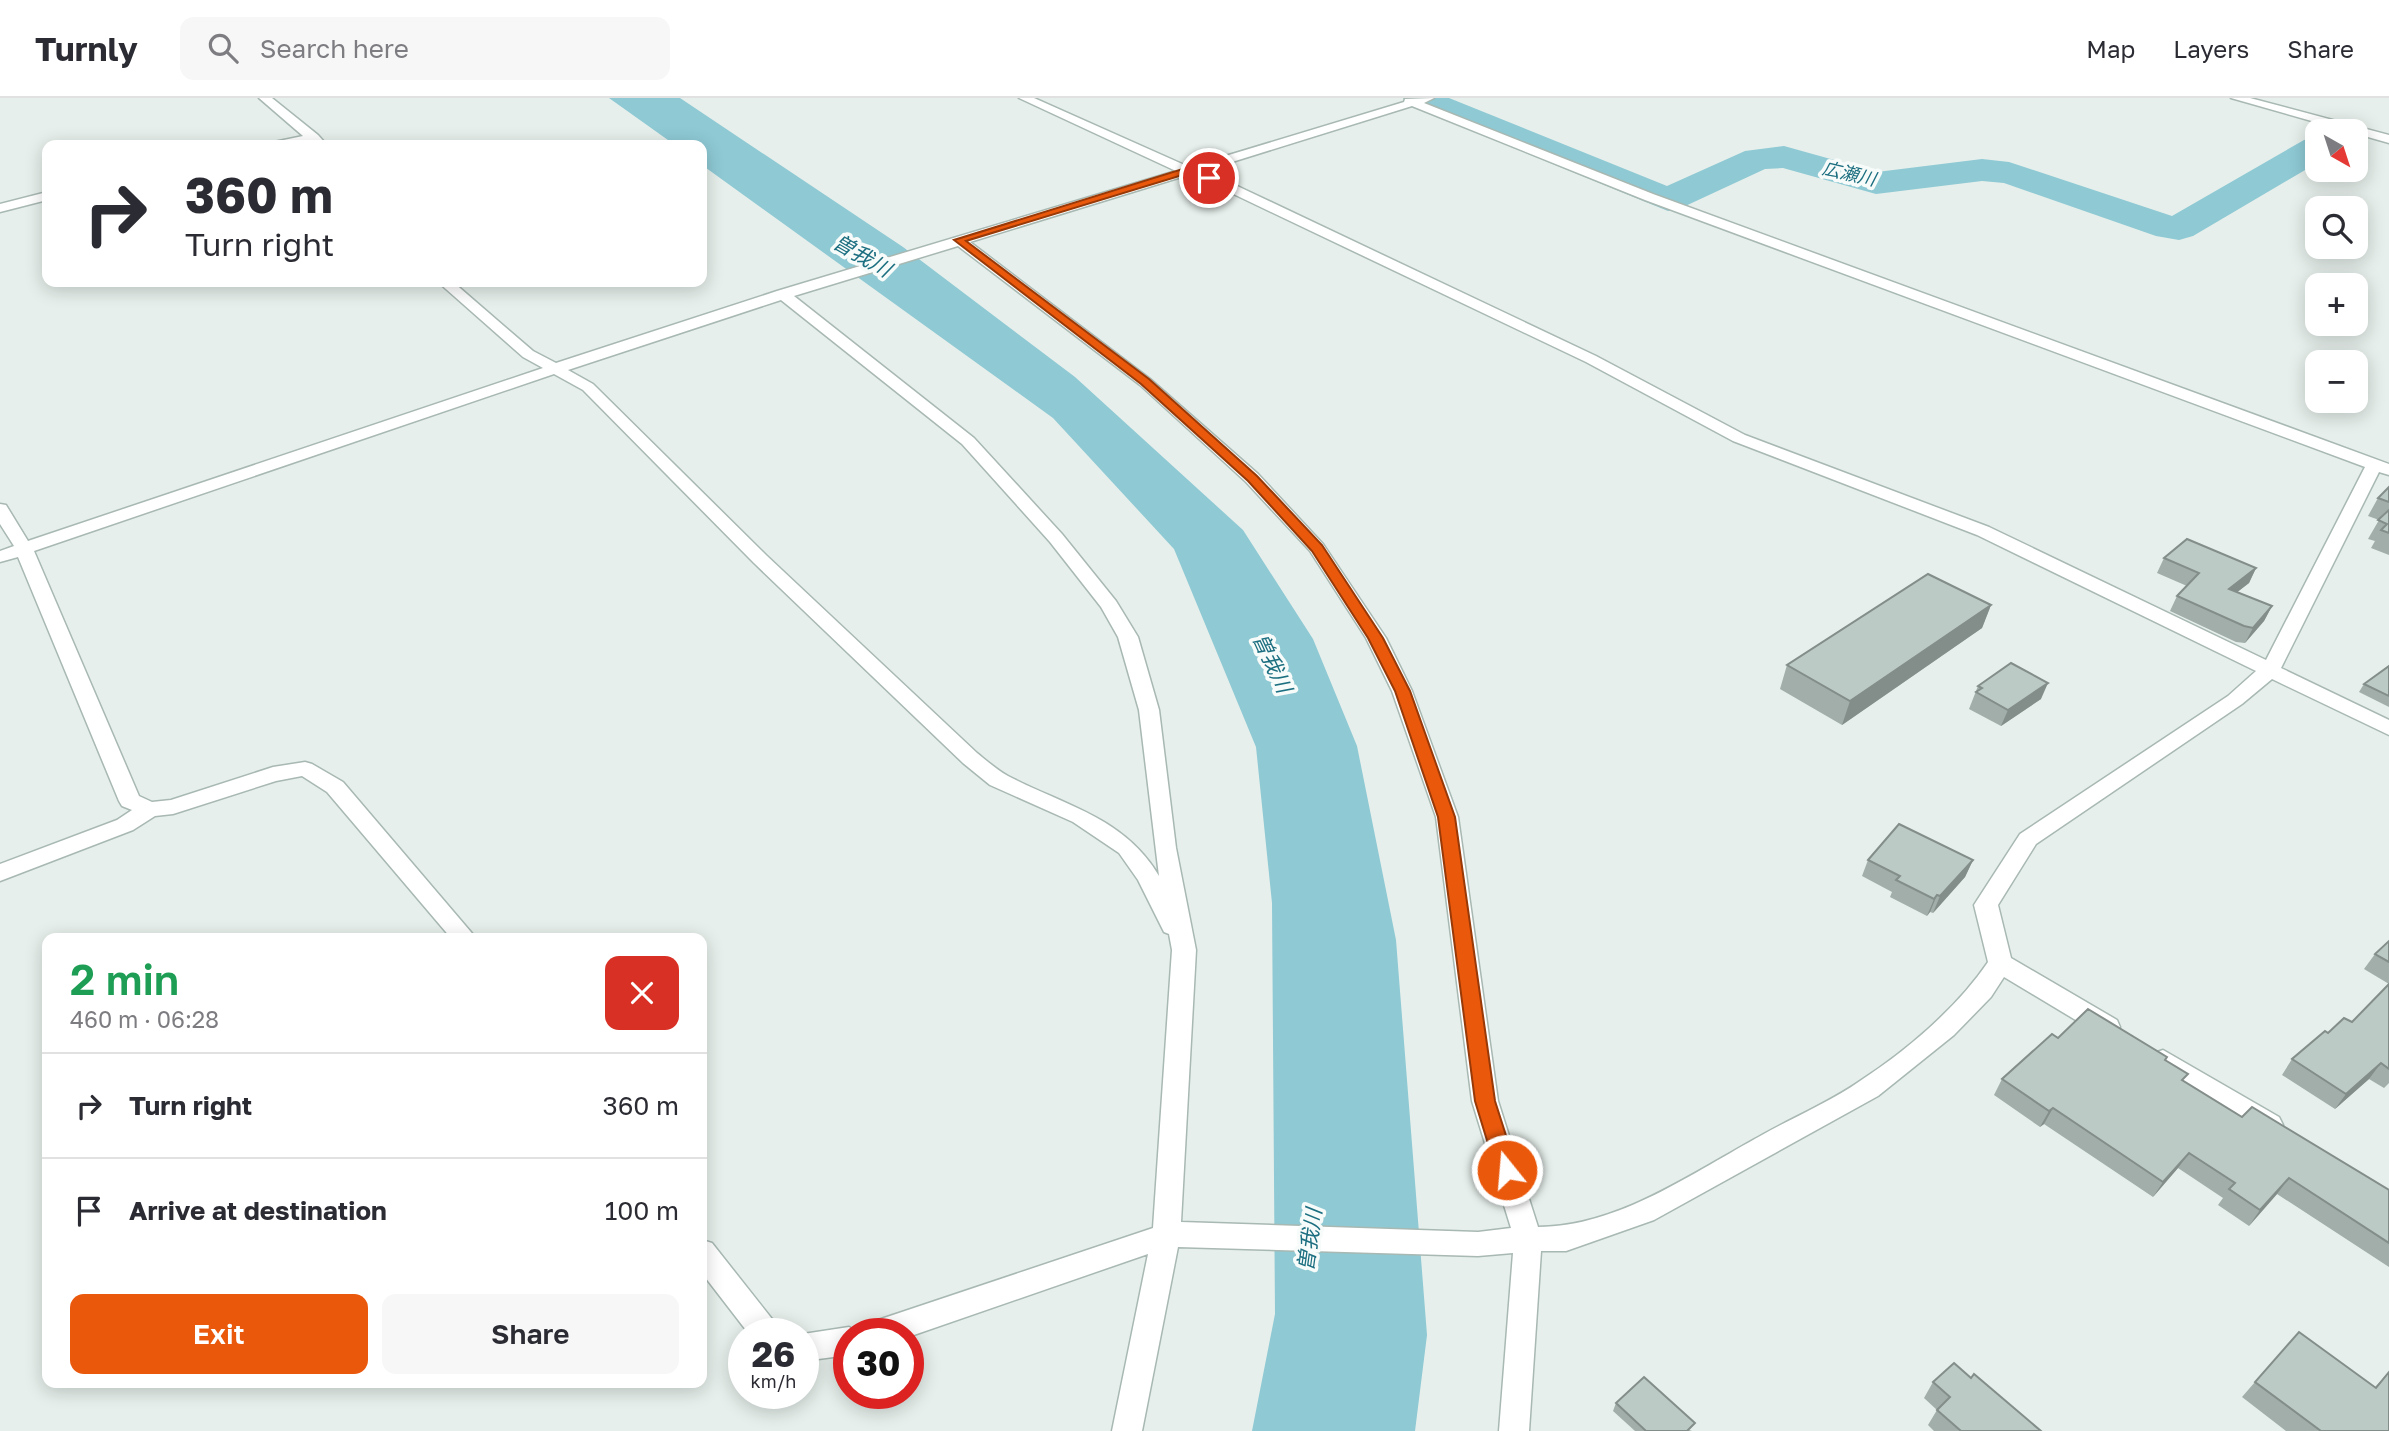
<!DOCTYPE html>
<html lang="en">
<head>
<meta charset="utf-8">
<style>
	:root { --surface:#fff; --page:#f7f7f7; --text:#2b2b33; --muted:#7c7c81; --line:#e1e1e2; --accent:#ea580c }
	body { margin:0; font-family:"Golos Text","Noto Sans JP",sans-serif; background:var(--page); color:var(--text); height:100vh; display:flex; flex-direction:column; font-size:26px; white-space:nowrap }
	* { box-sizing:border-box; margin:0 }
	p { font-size:23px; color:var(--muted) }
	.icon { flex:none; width:38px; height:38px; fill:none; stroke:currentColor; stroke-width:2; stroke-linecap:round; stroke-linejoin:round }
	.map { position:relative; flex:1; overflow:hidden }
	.details { position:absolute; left:42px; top:835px; width:665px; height:455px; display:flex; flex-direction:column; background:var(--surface); border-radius:14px; box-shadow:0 4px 18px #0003 }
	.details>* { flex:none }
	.guide { position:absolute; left:42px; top:42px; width:665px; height:147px; border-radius:14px; box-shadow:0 4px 18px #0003; background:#fff; color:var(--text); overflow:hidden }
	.needle { width:46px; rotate:141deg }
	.tools { position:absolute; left:2305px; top:21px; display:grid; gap:14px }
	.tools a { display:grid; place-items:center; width:63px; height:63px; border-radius:14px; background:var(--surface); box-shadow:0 4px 18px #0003; font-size:35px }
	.speed { position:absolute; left:728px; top:1220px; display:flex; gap:14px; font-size:35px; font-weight:700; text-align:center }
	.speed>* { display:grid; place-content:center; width:91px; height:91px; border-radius:50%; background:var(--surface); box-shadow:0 4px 18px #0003; line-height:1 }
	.speed small { font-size:18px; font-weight:400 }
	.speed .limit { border:10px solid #d22; background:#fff; color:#111 }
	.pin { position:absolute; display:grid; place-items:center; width:60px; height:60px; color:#fff; margin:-30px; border:4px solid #fff; border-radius:50%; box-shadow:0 2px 7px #0007 }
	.me { position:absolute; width:77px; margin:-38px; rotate:343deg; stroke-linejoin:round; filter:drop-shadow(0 0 5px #0008) }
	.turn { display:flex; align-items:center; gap:24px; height:147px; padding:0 28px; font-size:32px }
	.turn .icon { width:91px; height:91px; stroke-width:2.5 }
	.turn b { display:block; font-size:49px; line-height:60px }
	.round { display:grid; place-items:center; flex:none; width:74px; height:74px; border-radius:14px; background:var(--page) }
	.headline { display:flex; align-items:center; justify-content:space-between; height:119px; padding:0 28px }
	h1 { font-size:42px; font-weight:600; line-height:52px; color:#1e9e55 }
	.button { display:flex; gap:14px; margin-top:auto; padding:14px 28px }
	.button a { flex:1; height:80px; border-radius:14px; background:var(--accent); color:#fff; font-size:28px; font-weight:600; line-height:80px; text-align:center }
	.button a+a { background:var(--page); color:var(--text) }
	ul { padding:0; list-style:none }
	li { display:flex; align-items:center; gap:21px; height:105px; padding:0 28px; border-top:2px solid var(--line) }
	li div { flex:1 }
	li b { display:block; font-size:26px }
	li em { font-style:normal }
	header { display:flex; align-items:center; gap:42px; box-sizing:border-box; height:98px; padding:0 35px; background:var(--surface); border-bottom:2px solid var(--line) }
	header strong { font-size:33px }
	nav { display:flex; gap:38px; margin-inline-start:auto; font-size:24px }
	.search { width:490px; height:63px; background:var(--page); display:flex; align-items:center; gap:18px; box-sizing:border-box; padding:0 24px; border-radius:14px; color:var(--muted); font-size:26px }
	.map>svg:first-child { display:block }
</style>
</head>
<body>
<header>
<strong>Turnly</strong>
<div class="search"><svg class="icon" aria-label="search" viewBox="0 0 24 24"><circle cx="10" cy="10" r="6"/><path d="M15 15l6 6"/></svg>Search here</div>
<nav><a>Map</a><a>Layers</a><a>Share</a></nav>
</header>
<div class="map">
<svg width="2389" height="1333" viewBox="0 0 2389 1333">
	<rect width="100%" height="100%" fill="#e6efeb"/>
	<polygon fill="#8ec9d4" points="609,0 680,0 903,149 1075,279 1243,432 1313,541 1357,648 1396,842 1427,1237 1415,1333 1252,1333 1275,1216 1272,805 1256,649 1174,451 1053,320 702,67 702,47 675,47"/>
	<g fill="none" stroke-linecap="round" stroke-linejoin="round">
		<polygon fill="#8ec9d4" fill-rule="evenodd" points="1403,0 1449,0 1667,88 1745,53 1784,48 1877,74 1982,61 2009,64 2172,118 2304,42 2317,39 2317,65 2193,138 2179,142 2156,138 2004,85 1982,83 1876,96 1783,70 1765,71 1681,110 1668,113 1408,7"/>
		<defs>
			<g id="minor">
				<polygon points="259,0 272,0 318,37 327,47 314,47 310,43 272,47 274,44 303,38"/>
				<path d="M1019,0H1034L1189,69L1404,4L1405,1L1434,0L1424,5L1653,96L2389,366V377L2379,374L2281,570L2389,622V637L2272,581L2242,606L2036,746L1998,807L2011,860L2117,922L2120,929L2117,936L2108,939L2099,936L2004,879L1991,899L1954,937L1878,998L1654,1122L1566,1153H1541L1529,1333H1499L1513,1155L1478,1158L1178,1149L1142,1333H1112L1148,1156L908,1239V1236H861L865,1226L875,1223L1153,1130L1172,852L1169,836L1164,834L1138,782L1119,755L1073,724L990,687L963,665L754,465L583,292L554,276L34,453L139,698L152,704L171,702L273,669L305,664L312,666L343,684L476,840H451L327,694L302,678L276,683L173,716L155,718L133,732L0,783V766L117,722L132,712L122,708L119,703L18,459L0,464V453L14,448L0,426V406L6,407L28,443L543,270L523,259L438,184H453L533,253L556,265L777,193L1176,73ZM1412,8L1645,102L2365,369L2266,562L1989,429L1745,337L1596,258L1233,86L1200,74ZM1188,77L1225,92L1586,264L1733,343L1977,437L2256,573L2228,598L2020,736L1974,807L1988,864C1957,910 1906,953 1860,983C1830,1004 1794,1019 1762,1037C1694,1074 1618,1129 1538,1129L1498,1003L1458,719L1412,593L1386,540L1323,446L1258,376L1150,281L970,144ZM958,148L1140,287L1246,384L1310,453L1366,540L1392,593L1436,719L1472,1003L1511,1130L1478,1134L1181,1124L1196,852L1176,750L1159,612L1138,539L1116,503L1062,436L974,340L794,198ZM781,202L962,346L1050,444L1101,509L1118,539L1139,612L1159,778C1124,719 1065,708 1008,678C997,672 987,663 977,655L766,457L593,286L568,272Z"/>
				<polygon points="2231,0 2250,0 2389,37 2389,45"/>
				<polygon points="47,94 47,102 0,114 0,106"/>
				<polygon points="2163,952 2279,1019 2283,1027 2279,1035 2270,1038 2261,1035 2154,969 2150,962 2154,955"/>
				<polygon points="702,1142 712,1145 772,1221 784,1226 788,1236 749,1236 702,1175"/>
				<polygon points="849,1229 860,1236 849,1236 849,1257 803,1263 803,1236"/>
			</g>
		</defs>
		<use href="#minor" stroke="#a8b8b2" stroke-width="3"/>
		<use href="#minor" fill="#fff" fill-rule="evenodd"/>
	</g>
	<g fill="#a1aea9">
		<polygon points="2389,389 2389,457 2371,450 2375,443 2368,441 2379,422 2368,418 2378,400"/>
		<polygon points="2164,460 2256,470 2249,485 2237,494 2272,508 2264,523 2245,545 2236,544 2170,513 2177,498 2187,488 2157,475"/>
		<polygon points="1991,507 1982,530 1842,627 1780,591 1787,567"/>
		<polygon points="2389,568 2389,609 2359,594 2364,586"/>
		<polygon points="1978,588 2041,601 2001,628 1969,611"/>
		<polygon points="1868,762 1973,762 1965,779 1933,815 1930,814 1927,818 1890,799 1892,794 1862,778"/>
		<polygon points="2389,843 2389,886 2364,871 2375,856"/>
		<polygon points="2389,886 2389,985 2384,990 2369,981 2335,1011 2282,977 2292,961 2328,935 2352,924"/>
		<polygon points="2166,962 2183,983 2242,1019 2389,1092 2389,1169 2277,1096 2249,1128 2218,1107 2223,1100 2178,1070 2153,1099 2044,1026 2040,1029 1994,997 2002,981"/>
		<polygon points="2389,1274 2389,1333 2286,1333 2242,1299 2255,1284 2375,1289"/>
		<polygon points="1971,1280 2041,1333 1934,1333 1928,1327 1937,1312 1924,1300 1933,1284"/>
		<polygon points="1616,1305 1692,1333 1635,1333 1613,1313"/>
	</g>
	<g fill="#838d89">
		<polygon points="2256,470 2249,485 2222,506 2229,491"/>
		<polygon points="1991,507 1982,530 1842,627 1850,603"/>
		<polygon points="2272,508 2264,523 2245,545 2253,530"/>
		<polygon points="2048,585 2041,601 2001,628 2008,612"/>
		<polygon points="1973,762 1965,779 1933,815 1940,798"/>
		<polygon points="1937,797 1930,814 1927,818 1934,801"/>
		<polygon points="2381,965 2369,981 2335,1011 2346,996"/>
		<polygon points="2053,1010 2044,1026 2040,1029 2049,1013"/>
		<polygon points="2189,1055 2178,1070 2153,1099 2163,1084"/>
		<polygon points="2289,1080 2277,1096 2249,1128 2260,1112"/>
	</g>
	<g fill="#bbcac4" stroke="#838d89" stroke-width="2">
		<polygon points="2389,389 2389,404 2378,400"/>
		<polygon points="2389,412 2389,435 2381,432 2387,426 2378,422"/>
		<polygon points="2187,441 2256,470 2229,491 2272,508 2253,530 2244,528 2177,498 2199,475 2164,460"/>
		<polygon points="1928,476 1991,507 1850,603 1787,567"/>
		<polygon points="2011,565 2048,585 2008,612 1976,594 1982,590 1978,588"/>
		<polygon points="2389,568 2389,598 2364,586"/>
		<polygon points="1899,726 1973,762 1940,798 1937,797 1934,801 1896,782 1900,778 1868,762"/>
		<polygon points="2389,843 2389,864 2375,856"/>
		<polygon points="2389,886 2389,971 2381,965 2346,996 2292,961 2325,933 2328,935 2344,920 2352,924"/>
		<polygon points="2088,911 2167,959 2165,962 2188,976 2182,982 2242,1019 2252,1009 2389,1092 2389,1145 2289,1080 2260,1112 2229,1091 2235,1085 2189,1055 2163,1084 2053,1010 2049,1013 2002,981 2052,936 2058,940"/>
		<polygon points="2299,1234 2376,1290 2389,1274 2389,1333 2321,1333 2255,1284"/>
		<polygon points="1954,1265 1971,1280 1974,1276 2041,1333 1961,1333 1937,1312 1950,1299 1933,1284"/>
		<polygon points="1644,1279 1695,1325 1687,1333 1646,1333 1616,1305"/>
	</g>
	<polygon fill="#ea580c" stroke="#983908" stroke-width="2" points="1189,69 1214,80 1209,83 1189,75 966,143 1149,281 1257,378 1322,447 1383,540 1410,593 1455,719 1495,1003 1517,1072 1514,1078 1507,1080 1499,1078 1496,1072 1475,1003 1438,719 1395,593 1368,540 1312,453 1248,383 1141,286 954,142"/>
	<g text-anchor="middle" stroke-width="7" stroke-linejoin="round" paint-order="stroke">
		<g font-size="18" font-style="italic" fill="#1c6f80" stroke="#f7fbf9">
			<text transform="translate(1849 76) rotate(13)" y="6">広瀬川</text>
		</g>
		<g font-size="21" font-style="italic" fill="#1c6f80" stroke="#f7fbf9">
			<text transform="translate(862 158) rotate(30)" y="7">曽我川</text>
			<text transform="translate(1272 565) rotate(65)" y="7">曽我川</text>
			<text transform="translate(1310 1142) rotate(-82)" y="7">曽我川</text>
		</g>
	</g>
</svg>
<div class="tools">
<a><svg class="needle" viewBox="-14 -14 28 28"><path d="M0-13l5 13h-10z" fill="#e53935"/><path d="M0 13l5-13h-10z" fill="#7c7c81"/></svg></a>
<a><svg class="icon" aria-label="search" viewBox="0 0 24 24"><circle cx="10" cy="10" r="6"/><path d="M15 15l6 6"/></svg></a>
<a>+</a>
<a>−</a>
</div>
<div class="speed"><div>26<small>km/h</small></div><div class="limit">30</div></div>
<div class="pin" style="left:1209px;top:80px;background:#d93025"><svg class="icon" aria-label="arrive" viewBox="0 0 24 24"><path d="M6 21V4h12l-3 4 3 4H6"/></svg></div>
<svg class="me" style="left:1507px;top:1072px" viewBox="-20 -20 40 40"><circle r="17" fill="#ea580c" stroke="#fff" stroke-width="3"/><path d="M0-11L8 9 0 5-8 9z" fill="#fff"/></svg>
<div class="guide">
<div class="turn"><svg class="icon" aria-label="right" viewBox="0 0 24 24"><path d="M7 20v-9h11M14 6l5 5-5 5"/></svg><div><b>360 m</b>Turn right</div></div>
</div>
<section class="details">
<div class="headline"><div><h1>2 min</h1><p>460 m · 06:28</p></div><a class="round" style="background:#d93025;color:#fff"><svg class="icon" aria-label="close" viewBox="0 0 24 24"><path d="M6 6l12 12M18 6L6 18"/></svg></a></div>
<ul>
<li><svg class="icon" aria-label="right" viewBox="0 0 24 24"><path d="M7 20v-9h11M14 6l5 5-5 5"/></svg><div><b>Turn right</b></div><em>360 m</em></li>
<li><svg class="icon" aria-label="arrive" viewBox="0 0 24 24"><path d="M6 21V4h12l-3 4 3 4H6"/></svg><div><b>Arrive at destination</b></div><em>100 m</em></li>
</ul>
<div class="button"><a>Exit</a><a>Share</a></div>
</section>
</div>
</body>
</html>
